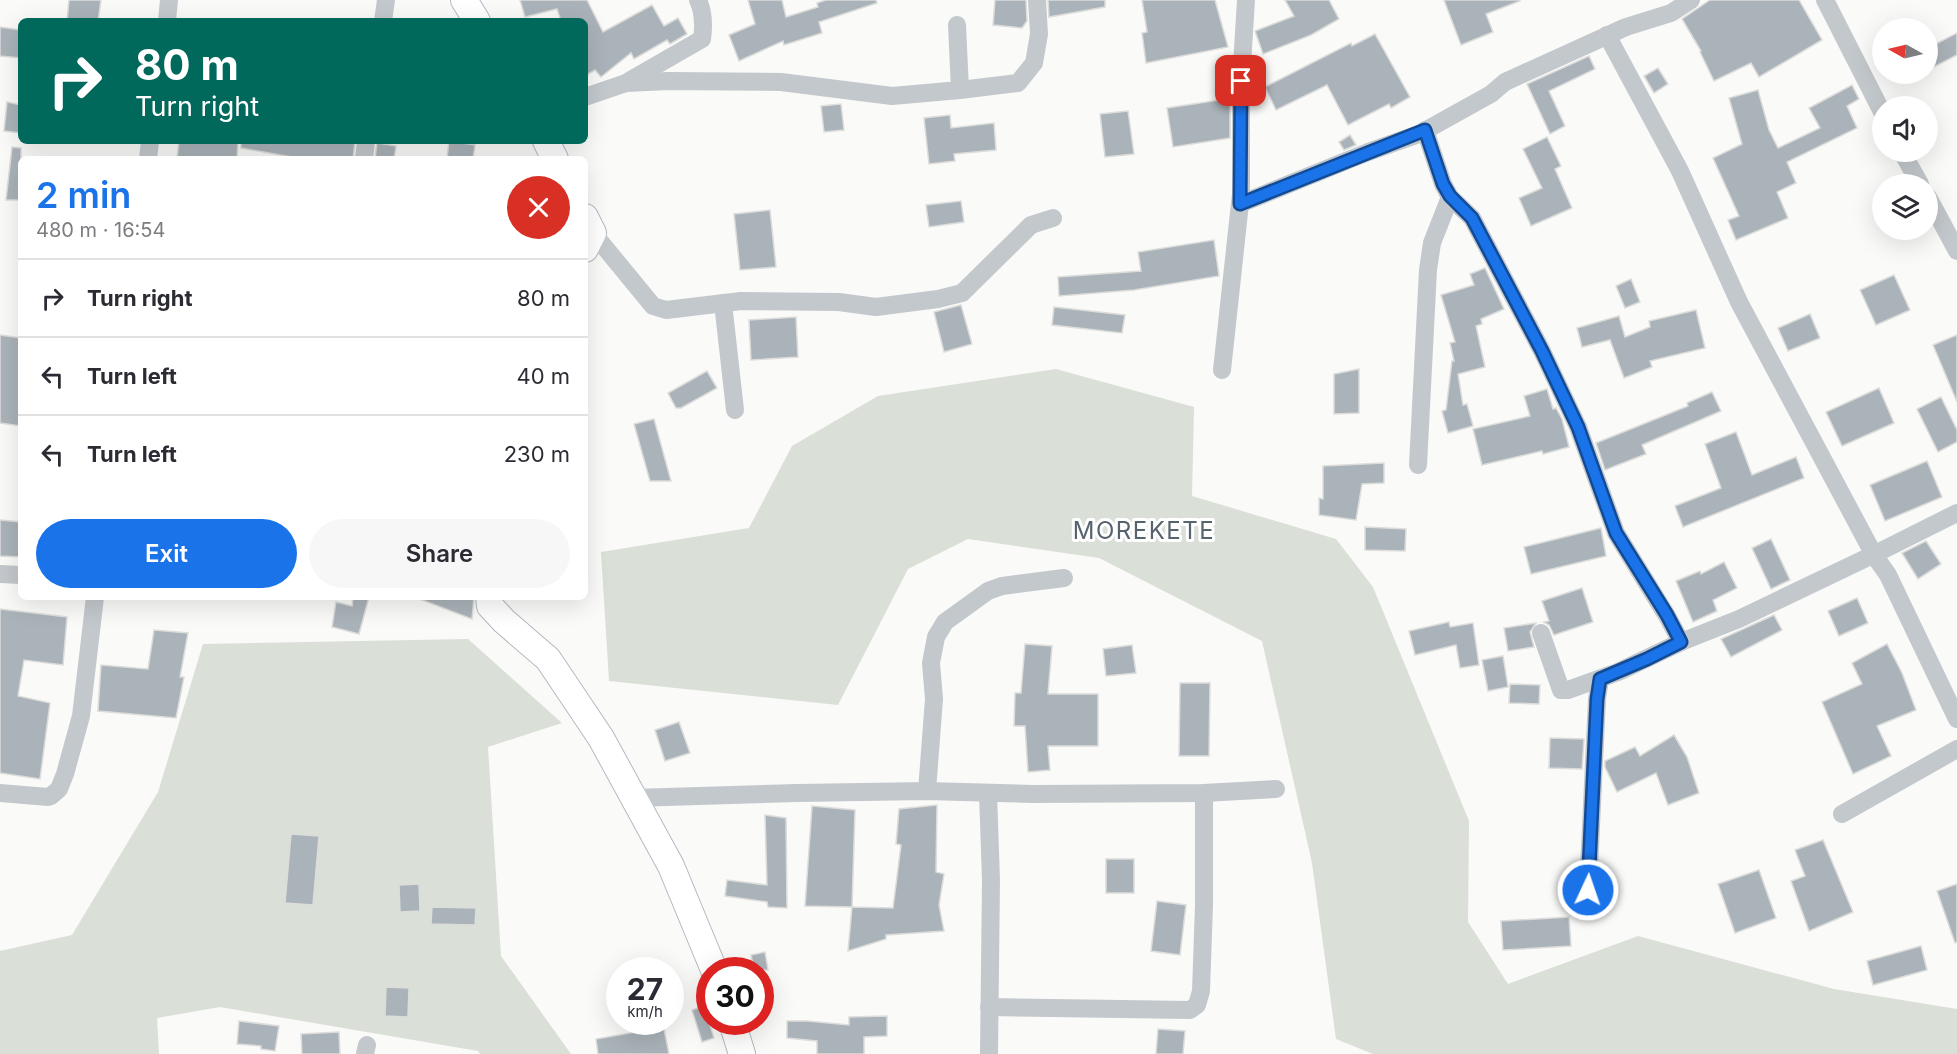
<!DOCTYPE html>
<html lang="en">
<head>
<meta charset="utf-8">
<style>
	:root { --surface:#fff; --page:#f7f7f7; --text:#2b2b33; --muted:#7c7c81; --line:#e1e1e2; --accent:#1a73e8 }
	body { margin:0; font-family:Inter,sans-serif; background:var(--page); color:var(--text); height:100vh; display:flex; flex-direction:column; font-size:22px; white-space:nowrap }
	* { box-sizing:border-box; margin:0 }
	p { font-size:20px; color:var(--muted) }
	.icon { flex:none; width:33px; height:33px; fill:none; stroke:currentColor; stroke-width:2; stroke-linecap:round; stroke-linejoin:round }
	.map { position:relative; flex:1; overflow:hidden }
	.drawer { position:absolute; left:18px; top:156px; width:570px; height:444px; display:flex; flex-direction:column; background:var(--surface); border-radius:9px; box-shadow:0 6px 24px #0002 }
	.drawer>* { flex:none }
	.top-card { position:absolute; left:18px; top:18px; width:570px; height:126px; border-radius:9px; box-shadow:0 6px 24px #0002; background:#00695c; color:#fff; overflow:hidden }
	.needle { width:39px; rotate:278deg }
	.buttons { position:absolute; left:1872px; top:18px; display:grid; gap:12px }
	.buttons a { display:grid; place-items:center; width:66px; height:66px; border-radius:50%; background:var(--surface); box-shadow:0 6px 24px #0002; font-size:30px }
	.speed { position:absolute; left:606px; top:957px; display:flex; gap:12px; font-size:30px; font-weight:700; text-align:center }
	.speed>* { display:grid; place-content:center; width:78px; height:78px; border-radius:50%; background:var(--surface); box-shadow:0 6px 24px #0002; line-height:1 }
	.speed small { font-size:15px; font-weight:400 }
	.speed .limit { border:9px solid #d22; background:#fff; color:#111 }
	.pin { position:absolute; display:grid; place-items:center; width:51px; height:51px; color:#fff; margin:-26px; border-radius:12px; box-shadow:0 3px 9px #0006 }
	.me { position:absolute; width:66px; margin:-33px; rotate:3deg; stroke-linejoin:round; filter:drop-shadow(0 0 4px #0008) }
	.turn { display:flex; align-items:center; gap:21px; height:126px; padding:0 18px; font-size:27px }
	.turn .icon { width:78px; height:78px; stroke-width:2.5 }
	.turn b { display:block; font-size:42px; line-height:51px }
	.round { display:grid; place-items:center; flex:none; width:63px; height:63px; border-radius:32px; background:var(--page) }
	.summary { display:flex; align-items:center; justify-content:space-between; height:102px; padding:0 18px }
	h1 { font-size:36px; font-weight:600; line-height:45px; color:var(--accent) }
	.cta { display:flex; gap:12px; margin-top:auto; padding:12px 18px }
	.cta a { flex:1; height:69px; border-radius:36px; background:var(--accent); color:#fff; font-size:24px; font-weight:600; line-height:69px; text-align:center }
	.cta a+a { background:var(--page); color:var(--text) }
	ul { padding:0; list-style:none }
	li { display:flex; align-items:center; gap:18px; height:78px; padding:0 18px; border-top:2px solid var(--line) }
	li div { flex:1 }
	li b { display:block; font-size:22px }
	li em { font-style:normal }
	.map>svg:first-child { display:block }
</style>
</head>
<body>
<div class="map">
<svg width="1957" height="1054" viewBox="0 0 1957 1054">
	<rect width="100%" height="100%" fill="#fafaf8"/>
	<g fill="#dadfd7">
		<polygon points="1056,369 1194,407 1192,496 1336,539 1373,587 1469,821 1468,922 1508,984 1638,936 1834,989 1957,1009 1957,1054 1373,1054 1336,1039 1312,863 1262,641 1099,558 968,539 908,569 838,705 609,681 601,552 749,528 792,446 878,396"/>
		<polygon points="468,639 562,723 488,747 501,956 571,1054 480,1054 478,1051 220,1007 157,1018 159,1054 0,1054 0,951 72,935 158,792 203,644"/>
	</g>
	<g fill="#aab3b9" stroke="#dcdcda" stroke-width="1.5">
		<polygon points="69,0 101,0 98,21 67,21"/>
		<polygon points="520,0 587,0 603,32 652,5 664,26 678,18 687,34 670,44 667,40 634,59 631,53 601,77 595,70 585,76 585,21 561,21 557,9 525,17"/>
		<polygon points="748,0 782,0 786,17 818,7 817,3 826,0 876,0 877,3 819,22 822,33 784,45 783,41 739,61 729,35 755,24"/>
		<polygon points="995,0 1026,0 1027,21 1022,28 993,25"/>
		<polygon points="1048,0 1105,0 1105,7 1049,17"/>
		<polygon points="1142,0 1215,0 1228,47 1146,63 1142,33 1147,32"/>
		<polygon points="1285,0 1329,0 1339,19 1311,35 1263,54 1255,31 1294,16"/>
		<polygon points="1444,0 1520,0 1520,1 1486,14 1493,32 1461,45"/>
		<polygon points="1710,0 1799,0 1822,40 1759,77 1751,63 1714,81 1700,52 1701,51 1682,19"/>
		<polygon points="0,27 21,30 21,58 0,56"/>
		<polygon points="1957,33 1957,55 1928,70 1928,48"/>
		<polygon points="1375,34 1410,97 1391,108 1389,104 1348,125 1327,85 1276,110 1265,87 1351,43 1352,46"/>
		<polygon points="1589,56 1595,69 1549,91 1565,126 1550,134 1527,84"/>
		<polygon points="1658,68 1668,84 1654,93 1644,76"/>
		<polygon points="1852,85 1859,99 1847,106 1857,128 1787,162 1796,183 1777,192 1788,218 1736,240 1728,220 1739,216 1713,158 1742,144 1729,98 1758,90 1769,130 1778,148 1820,128 1809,108"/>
		<polygon points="1226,99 1230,106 1230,138 1173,147 1167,108"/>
		<polygon points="7,102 21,105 21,133 4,131"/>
		<polygon points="841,104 844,130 824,132 821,106"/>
		<polygon points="1128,111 1134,154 1105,157 1100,114"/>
		<polygon points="950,115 951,128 994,123 996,150 954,154 955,161 929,164 924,118"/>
		<polygon points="1350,135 1356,145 1344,150 1339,142"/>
		<polygon points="1547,137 1561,166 1555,169 1572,208 1531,226 1519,198 1542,188 1523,149"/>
		<polygon points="179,141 238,141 237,159 177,159"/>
		<polygon points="241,141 355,141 353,159 303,159 241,148"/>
		<polygon points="449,141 475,145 473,159 447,159"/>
		<polygon points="377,143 396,146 394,159 375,159"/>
		<polygon points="12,147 21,148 21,200 6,200"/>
		<polygon points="961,201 964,222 929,227 926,205"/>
		<polygon points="770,210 776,267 740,270 734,214"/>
		<polygon points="1214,240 1219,276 1134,290 1059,296 1058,277 1141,271 1138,252"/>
		<polygon points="1485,268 1504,309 1481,319 1482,324 1476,326 1485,367 1458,374 1463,405 1467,404 1473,426 1448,433 1442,411 1446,410 1452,361 1454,361 1450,343 1455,342 1441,295 1474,285 1470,274"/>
		<polygon points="1894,275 1910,310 1876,325 1860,290"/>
		<polygon points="1631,279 1640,302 1625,308 1616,286"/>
		<polygon points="961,305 972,344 944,352 934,312"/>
		<polygon points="1054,307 1125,315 1122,333 1052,325"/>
		<polygon points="1696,310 1705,348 1650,361 1652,367 1624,378 1610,340 1582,347 1577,328 1619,316 1625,337 1650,327 1649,321"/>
		<polygon points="1810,314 1820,338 1788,351 1778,328"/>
		<polygon points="796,317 798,357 751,360 749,320"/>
		<polygon points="0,335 21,338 21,426 0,423"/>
		<polygon points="1957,335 1957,402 1933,345"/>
		<polygon points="1359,369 1359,413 1334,414 1334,374"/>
		<polygon points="707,371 717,388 681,408 676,408 668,393"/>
		<polygon points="1879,388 1894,423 1842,446 1826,412"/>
		<polygon points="1547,389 1553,409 1556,408 1562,419 1569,447 1543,454 1542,451 1482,465 1473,429 1530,416 1524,396"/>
		<polygon points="1712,392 1721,411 1642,445 1646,454 1605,470 1596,443 1688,406 1687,403"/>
		<polygon points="1941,397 1957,430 1957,442 1938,452 1917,409"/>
		<polygon points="654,419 671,481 650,481 634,424"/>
		<polygon points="1736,432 1752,475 1796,457 1804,478 1683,527 1675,506 1721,488 1705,444"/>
		<polygon points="1927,461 1942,497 1885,521 1870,485"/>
		<polygon points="1384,463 1384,483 1362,484 1356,520 1319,515 1319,498 1323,499 1323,466"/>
		<polygon points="0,520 21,522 21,557 0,556"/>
		<polygon points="1365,527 1406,529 1405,551 1365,550"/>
		<polygon points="1601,528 1606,556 1531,574 1524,547"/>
		<polygon points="1771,539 1790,580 1771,589 1752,548"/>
		<polygon points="1926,541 1941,564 1918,579 1902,553"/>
		<polygon points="1724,562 1737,588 1713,600 1717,611 1693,622 1676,581 1700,571 1701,574"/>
		<polygon points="1582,588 1593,622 1554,635 1549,625 1544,622 1549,621 1542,601"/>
		<polygon points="353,597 369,597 359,634 332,627 336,602 352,606"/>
		<polygon points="417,597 474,597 472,619 417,598"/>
		<polygon points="1857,598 1868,623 1839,636 1828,611"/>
		<polygon points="0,609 67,617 63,665 24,660 18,696 50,703 40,779 0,773"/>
		<polygon points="1774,615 1782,630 1731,657 1721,639"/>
		<polygon points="1449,622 1450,627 1473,623 1479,665 1460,668 1456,645 1415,655 1409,631"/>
		<polygon points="1536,623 1530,632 1534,647 1508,651 1504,628"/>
		<polygon points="154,630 188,633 180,677 184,677 176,718 98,711 101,665 148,669"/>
		<polygon points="1025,644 1052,646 1048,694 1098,694 1098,746 1048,746 1050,770 1028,772 1025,726 1014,726 1015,693 1021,693"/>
		<polygon points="1887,644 1902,673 1916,710 1877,726 1891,756 1853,774 1822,702 1862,684 1852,663"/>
		<polygon points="1132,645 1136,673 1106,676 1103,649"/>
		<polygon points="1503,656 1508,687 1488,691 1482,660"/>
		<polygon points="1180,683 1210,683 1209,756 1179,756"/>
		<polygon points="1510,684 1540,685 1539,704 1509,703"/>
		<polygon points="679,722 690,753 665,761 655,730"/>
		<polygon points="1674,735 1687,757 1699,793 1668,805 1656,773 1617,792 1605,767 1605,761 1635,747 1640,756"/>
		<polygon points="1550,738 1584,739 1582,769 1549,768"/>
		<polygon points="937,805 936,872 944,874 939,905 944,931 886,935 886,939 848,951 852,907 893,908 901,845 896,844 899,809"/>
		<polygon points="812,806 855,810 852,907 805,906"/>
		<polygon points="765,815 786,818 787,908 768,907 767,902 725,896 727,880 767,885"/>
		<polygon points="291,834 319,836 313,905 285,903"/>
		<polygon points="1823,840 1853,912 1809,931 1791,881 1805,876 1795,850"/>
		<rect x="1106" y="859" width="28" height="34"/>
		<polygon points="1759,870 1776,918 1735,933 1718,884"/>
		<polygon points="419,884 420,911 400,912 399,885"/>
		<polygon points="1957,884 1957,942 1955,943 1937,891"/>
		<polygon points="1157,901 1186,905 1180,955 1151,951"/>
		<polygon points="432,907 476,908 475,925 431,924"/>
		<polygon points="1569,917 1571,946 1503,950 1501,921"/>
		<polygon points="1921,946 1927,970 1873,985 1867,961"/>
		<polygon points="765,952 768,970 754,970 751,955"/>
		<polygon points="386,987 409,988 408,1017 385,1016"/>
		<polygon points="704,1006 714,1038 702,1042 692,1010"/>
		<polygon points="887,1016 887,1036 864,1037 864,1054 817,1054 817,1041 787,1038 787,1021 807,1021 849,1025 849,1017"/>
		<polygon points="239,1021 279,1026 275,1051 261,1049 261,1046 237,1044"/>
		<polygon points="663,1024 669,1054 598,1054 596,1039 636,1032 635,1029"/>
		<polygon points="1158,1029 1185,1031 1183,1054 1156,1054"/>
		<polygon points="339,1032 340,1054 302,1054 301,1034"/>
	</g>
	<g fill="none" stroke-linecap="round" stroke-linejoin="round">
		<defs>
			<g id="secondary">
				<polyline points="464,0 477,21"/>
				<polyline points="546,141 555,159"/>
				<polyline points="585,217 593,233 585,249"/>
				<polyline points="489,597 490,606 504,621 548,659 601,738 671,866 714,970"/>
				<polyline points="732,1022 742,1054"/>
			</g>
		</defs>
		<use href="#secondary" stroke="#b3babf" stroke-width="28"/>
		<g stroke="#c3c8cc" stroke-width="18">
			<polyline points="1825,0 1882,112"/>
			<polyline points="167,21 169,0"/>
			<polyline points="383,21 386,0"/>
			<polyline points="1607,35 1680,171 1739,302 1874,555 1888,575 1957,719"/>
			<path d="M629,81L702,39C704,25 704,13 698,0"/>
			<polyline points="960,90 1018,83 1034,63 1039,34 1037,0"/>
			<polyline points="585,97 626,83 668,81 781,82 892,96 960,90 957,25"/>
			<polyline points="1425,130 1443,184 1450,197 1472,218 1542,351 1578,427 1616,533 1667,616 1681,642"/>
			<polyline points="1902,152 1920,184"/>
			<polyline points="148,159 150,141"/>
			<polyline points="364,159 366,141"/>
			<polyline points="1928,197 1957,251"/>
			<polyline points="1240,204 1368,152 1419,134 1491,94 1505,82 1626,27 1671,13 1691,0"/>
			<polyline points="593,233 653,306 666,310 741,301 839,302 876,307 938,299 962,293 1031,225 1053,218"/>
			<polyline points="723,303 735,410"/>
			<polyline points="1222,370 1241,194 1241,81 1246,0"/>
			<polyline points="1418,465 1428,270 1432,243 1450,197"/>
			<polyline points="0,574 21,575"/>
			<polyline points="1541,633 1561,690 1568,690 1618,672 1681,642 1739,619 1881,551 1957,513"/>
			<polyline points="927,791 934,699 931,663 936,637 945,622 988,591 1002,586 1064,578"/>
			<polyline points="0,793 48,797 51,796 59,789 65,774 81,716 95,597"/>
			<polyline points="988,793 991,880 989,1054"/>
			<polyline points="633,798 797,793 927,791 1033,794 1204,793 1276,789"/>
			<polyline points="1842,814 1957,749"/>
			<polyline points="1588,890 1597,699 1600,679"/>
			<polyline points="989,1007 1190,1010 1197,1005 1201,991 1204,905 1204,793"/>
			<polyline points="365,1054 367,1045"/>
		</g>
		<use href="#secondary" stroke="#fff" stroke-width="26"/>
	</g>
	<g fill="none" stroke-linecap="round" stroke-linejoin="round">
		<defs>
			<polyline id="route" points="1241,81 1240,204 1425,130 1443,184 1450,196 1472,218 1542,351 1578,427 1616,533 1667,615 1681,642 1647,659 1600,679 1597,699 1588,890"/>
		</defs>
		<use href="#route" stroke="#114b97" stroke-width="15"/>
		<use href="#route" stroke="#1a73e8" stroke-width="10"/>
	</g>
	<g text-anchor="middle" stroke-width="6" stroke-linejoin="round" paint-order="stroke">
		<g font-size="24" letter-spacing="1.5" fill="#57646e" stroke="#fff">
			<text x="1144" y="539">MOREKETE</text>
		</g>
	</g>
</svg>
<div class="buttons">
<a><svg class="needle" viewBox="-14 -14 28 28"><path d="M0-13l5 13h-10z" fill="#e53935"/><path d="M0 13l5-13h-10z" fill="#7c7c81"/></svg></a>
<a><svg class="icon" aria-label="sound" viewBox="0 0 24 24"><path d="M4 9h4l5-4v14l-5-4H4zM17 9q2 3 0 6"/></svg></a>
<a><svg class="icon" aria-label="layers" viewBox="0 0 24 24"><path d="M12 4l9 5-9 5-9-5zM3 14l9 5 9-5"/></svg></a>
</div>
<div class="speed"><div>27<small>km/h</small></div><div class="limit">30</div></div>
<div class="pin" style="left:1241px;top:81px;background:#d93025"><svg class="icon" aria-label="arrive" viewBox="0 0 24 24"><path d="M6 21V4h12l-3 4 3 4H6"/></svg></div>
<svg class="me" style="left:1588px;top:890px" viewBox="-20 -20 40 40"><circle r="17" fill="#1a73e8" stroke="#fff" stroke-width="3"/><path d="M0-11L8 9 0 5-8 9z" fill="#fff"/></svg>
<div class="top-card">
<div class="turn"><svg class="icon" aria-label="right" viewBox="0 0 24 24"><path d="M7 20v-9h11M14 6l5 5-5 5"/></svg><div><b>80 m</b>Turn right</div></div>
</div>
<section class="drawer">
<div class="summary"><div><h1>2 min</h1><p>480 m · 16:54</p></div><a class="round" style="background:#d93025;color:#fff"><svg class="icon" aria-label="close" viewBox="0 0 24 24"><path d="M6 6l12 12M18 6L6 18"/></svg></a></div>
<ul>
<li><svg class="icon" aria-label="right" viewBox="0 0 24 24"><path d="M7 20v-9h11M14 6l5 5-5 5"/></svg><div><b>Turn right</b></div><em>80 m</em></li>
<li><svg class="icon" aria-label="left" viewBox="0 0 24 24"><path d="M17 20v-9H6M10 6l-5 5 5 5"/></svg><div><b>Turn left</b></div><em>40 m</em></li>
<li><svg class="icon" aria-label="left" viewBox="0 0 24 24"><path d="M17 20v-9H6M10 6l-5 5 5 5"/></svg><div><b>Turn left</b></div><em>230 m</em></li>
</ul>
<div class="cta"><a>Exit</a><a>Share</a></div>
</section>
</div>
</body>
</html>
